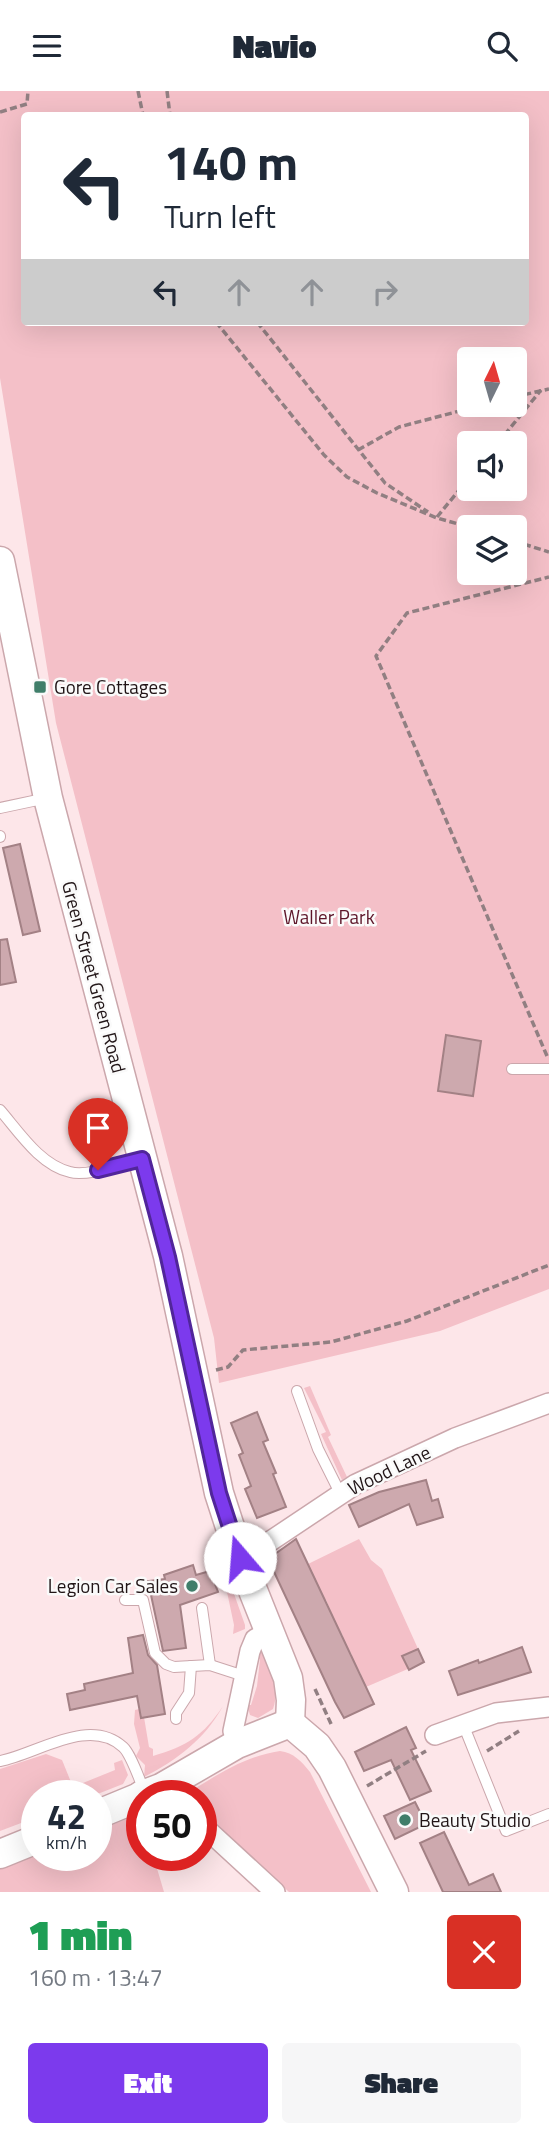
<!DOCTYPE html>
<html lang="en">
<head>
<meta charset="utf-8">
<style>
	:root { --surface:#fff; --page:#f6f6f7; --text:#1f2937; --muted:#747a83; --accent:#7c3aed }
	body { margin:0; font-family:"Titillium Web",sans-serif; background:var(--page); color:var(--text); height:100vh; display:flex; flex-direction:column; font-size:26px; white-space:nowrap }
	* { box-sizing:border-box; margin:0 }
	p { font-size:23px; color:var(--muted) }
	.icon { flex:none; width:38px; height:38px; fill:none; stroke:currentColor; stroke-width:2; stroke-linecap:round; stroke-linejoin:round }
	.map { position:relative; height:1801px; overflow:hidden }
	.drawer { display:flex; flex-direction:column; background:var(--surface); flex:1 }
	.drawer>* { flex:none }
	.hud { position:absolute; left:21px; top:21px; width:508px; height:214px; border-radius:7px; box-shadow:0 7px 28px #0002; background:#fff; color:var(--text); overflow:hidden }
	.needle { width:46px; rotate:5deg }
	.tools { position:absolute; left:457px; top:256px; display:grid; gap:14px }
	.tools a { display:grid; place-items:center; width:70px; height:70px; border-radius:7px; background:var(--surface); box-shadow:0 7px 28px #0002; font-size:35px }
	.speed { position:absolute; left:21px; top:1689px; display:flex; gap:14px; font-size:35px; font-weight:700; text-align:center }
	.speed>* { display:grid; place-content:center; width:91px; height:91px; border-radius:50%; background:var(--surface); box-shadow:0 7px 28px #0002; line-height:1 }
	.speed small { font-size:18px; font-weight:400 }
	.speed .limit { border:10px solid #d22; background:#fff; color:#111 }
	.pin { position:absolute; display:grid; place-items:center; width:60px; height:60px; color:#fff; margin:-72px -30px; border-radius:50% 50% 50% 0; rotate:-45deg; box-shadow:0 0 7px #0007 }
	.pin .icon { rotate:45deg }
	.me { position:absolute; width:77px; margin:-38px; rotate:342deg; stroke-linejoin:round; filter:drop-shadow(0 0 5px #0008) }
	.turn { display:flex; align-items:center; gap:24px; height:147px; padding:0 28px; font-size:32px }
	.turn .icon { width:91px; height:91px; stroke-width:2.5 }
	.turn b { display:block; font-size:49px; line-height:60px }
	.lanes { display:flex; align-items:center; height:66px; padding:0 28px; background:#0003; justify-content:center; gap:35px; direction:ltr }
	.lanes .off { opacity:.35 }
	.round { display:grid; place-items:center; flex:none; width:74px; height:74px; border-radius:7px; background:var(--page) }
	.overview { display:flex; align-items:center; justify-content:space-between; height:119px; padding:0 28px }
	h1 { font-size:42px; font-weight:800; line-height:52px; color:#1e9e55 }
	.cta { display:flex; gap:14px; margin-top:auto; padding:14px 28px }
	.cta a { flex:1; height:80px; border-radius:7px; background:var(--accent); color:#fff; font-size:28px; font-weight:800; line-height:80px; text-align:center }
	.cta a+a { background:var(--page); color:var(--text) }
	header { display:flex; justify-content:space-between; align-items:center; height:91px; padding:0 28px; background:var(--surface); font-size:32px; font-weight:800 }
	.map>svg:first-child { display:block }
</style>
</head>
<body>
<header><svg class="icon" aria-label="menu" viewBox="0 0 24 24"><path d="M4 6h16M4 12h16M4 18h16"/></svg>Navio<svg class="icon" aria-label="search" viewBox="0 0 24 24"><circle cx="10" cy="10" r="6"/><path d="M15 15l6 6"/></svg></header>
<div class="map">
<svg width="549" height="1801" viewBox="0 0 549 1801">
	<rect width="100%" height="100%" fill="#fde6e9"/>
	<g fill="#f4c0c8" fill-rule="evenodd">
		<path d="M0,0H549V1198L440,1240L219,1292L214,1247L56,632L0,287ZM24,24H525V231H24ZM469,268H514V313H469ZM469,352H514V397H469ZM469,436H514V481H469Z"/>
		<polygon points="310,1295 331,1344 328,1346 347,1386 342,1389 321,1343 326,1341 304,1297"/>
		<polygon points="359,1448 371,1469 382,1478 424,1571 366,1596 363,1589 356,1592 354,1587 361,1583 354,1570 347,1573 345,1568 352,1564 345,1551 337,1554 335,1549 343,1545 334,1528 327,1532 325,1527 332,1523 326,1509 318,1512 316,1508 323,1505 314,1487 305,1486 313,1482 308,1473"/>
		<polygon points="232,1497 245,1534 245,1538 233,1543 234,1534 227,1501"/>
		<path d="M259,1562H264C272,1581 280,1597 273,1618L258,1627L250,1624L247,1614H251L257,1595L260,1568L255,1566Z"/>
		<path d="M223,1615C205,1648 177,1669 144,1686L145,1674L136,1665L140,1657L134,1633L135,1619L139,1618L141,1627L144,1626L149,1656L153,1658V1665C187,1655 203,1645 223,1615Z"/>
		<path d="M280,1660C294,1662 301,1670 310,1681L371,1801H289L201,1719V1704H191L194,1698C222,1681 247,1665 280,1660Z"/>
		<polygon points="46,1663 62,1669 73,1696 115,1679 114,1672 122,1669 128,1684 123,1693 95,1704 37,1704 37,1726 0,1740 0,1678"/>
		<polygon points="140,1723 142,1764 153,1764 164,1801 0,1801 0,1777 37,1763 96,1764 96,1740"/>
	</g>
	<g fill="#cda9ae" stroke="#a38185" stroke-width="2">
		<polygon points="20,753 40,840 23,844 3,757"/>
		<polygon points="7,848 16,891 0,894 0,849"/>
		<polygon points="446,944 481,950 473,1005 438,1000"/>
		<polygon points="257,1321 268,1349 263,1351 276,1382 273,1383 286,1416 257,1427 245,1398 251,1395 239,1364 243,1362 231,1332"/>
		<polygon points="426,1389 432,1410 438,1408 443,1426 417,1434 409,1413 359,1436 349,1414 379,1401"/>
		<polygon points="296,1448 374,1613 344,1627 335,1611 268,1468"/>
		<polygon points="193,1474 196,1484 210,1480 218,1501 180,1514 186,1557 163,1560 148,1490 165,1488 164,1484"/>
		<polygon points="143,1544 148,1564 157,1574 165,1623 141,1627 137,1605 70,1619 67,1603 85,1599 84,1593 133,1582 128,1547"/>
		<polygon points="522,1556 531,1581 458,1604 449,1580 478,1569 479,1572"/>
		<polygon points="418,1558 424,1571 409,1579 402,1565"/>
		<polygon points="406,1636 416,1657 411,1659 431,1700 410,1709 391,1669 364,1680 355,1661"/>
		<polygon points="415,1711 426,1733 395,1748 384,1725"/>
		<polygon points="444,1741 469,1794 493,1783 501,1801 443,1801 420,1752"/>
	</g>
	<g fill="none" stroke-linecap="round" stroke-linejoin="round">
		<defs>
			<g id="lane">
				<polyline points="0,717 47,707"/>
				<polyline points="0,745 0,746"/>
				<polyline points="512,978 549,978"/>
				<path d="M0,1019C19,1041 40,1074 70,1081C87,1086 122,1073 141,1069"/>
				<polyline points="297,1300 318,1358 340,1402"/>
				<polyline points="125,1509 143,1509 155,1562 166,1573 174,1576 210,1574 244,1585"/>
				<polyline points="202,1517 210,1574"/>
				<polyline points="176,1628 176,1622 189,1602 191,1575"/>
				<polyline points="463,1633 506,1740 549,1723"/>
				<path d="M0,1670C37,1663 89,1625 123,1656C131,1663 139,1688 144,1699"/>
			</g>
			<g id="street">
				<polyline points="240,1467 257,1459 356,1393 455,1347 549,1312"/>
				<polyline points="435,1644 496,1622 549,1616"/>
				<polyline points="237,1653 233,1640 250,1560 255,1548 268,1541"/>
				<polyline points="201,1733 275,1801"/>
			</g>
			<g id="secondary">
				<polyline points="0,470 48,707 168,1165 219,1402 240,1467 288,1587 291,1609 290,1632"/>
				<polyline points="290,1632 317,1655 332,1677 394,1801"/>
				<polyline points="142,1704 161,1697 237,1653 290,1632"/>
				<polyline points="96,1724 142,1705"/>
				<polyline points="0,1763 37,1748"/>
			</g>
		</defs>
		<use href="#lane" stroke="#cba7ac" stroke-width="12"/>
		<use href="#street" stroke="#cba7ac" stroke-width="22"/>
		<use href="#secondary" stroke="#cba7ac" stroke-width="31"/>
		<g stroke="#917f82" stroke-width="3.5" stroke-dasharray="7 3.5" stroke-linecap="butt">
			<polyline points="138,0 143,24"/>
			<polyline points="167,0 170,24"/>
			<polyline points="0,21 27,13 28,0"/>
			<polyline points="216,231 324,364 347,386 377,402 437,427 469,436"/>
			<polyline points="257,231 385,392 428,421"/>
			<polyline points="514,306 549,298"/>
			<polyline points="498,352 541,299"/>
			<polyline points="358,359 399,336 486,313"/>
			<polyline points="437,426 469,387"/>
			<polyline points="514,450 549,461"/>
			<polyline points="547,965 376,565 407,522 549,486"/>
			<polyline points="216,1279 228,1276 243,1259 331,1251 407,1230 549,1174"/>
			<polyline points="315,1598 332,1635"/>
			<polyline points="487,1660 519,1640"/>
			<polyline points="367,1695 426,1660"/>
		</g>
		<use href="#lane" stroke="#fff" stroke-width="10"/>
		<use href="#street" stroke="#fff" stroke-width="19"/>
		<use href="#secondary" stroke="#fff" stroke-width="28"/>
	</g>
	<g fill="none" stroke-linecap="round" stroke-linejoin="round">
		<defs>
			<polyline id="route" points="98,1079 142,1068 168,1166 219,1402 240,1467"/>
		</defs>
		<use href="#route" stroke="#51269a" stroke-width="18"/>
		<use href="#route" stroke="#7c3aed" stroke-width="12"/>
	</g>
	<g fill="#407e6a" stroke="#fafafa" stroke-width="2.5">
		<rect x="33" y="589" width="14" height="14" rx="3.5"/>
		<circle cx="192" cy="1495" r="7"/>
		<circle cx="405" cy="1729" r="7"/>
	</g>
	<g text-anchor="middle" stroke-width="5" stroke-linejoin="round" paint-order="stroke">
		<g font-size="19" fill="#211517" stroke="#fafafa" text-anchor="start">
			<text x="54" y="603">Gore Cottages</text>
			<text x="178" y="1502" text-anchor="end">Legion Car Sales</text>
			<text x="419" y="1736">Beauty Studio</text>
		</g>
		<g font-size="19" fill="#5d1629" stroke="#fafafa">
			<text x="329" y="833">Waller Park</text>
		</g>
		<g font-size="19" fill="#211517" stroke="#fafafa">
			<text transform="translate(94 886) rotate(75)" y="7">Green Street Green Road</text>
			<text transform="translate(389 1379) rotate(-26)" y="7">Wood Lane</text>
		</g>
	</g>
</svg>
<div class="tools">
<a><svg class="needle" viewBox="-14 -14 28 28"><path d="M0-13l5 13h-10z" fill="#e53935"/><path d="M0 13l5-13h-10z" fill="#747a83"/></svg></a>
<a><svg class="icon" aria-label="sound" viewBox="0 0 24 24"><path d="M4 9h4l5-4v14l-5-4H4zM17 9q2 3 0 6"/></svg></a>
<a><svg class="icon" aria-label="layers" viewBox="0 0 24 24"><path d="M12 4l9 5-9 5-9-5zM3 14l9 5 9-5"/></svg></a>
</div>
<div class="speed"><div>42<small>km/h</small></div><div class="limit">50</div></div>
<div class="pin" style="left:98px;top:1079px;background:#d93025"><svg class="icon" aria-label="arrive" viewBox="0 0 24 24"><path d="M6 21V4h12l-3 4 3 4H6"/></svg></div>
<svg class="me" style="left:240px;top:1467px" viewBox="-20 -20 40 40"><circle r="19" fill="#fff"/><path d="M0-13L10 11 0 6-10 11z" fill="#7c3aed"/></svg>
<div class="hud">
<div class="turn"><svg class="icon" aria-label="left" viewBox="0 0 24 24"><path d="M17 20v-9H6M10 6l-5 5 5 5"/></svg><div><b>140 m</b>Turn left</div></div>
<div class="lanes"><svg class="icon" aria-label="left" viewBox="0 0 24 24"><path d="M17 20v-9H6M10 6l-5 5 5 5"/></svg><svg class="icon off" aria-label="ahead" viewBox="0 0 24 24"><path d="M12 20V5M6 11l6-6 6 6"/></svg><svg class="icon off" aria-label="ahead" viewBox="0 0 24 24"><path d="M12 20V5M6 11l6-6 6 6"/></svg><svg class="icon off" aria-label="right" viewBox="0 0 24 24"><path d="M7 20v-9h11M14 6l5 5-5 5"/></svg></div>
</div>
</div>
<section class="drawer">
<div class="overview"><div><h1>1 min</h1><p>160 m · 13:47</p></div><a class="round" style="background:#d93025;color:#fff"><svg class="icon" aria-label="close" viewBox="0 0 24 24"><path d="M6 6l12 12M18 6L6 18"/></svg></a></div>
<div class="cta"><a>Exit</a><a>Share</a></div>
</section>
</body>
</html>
